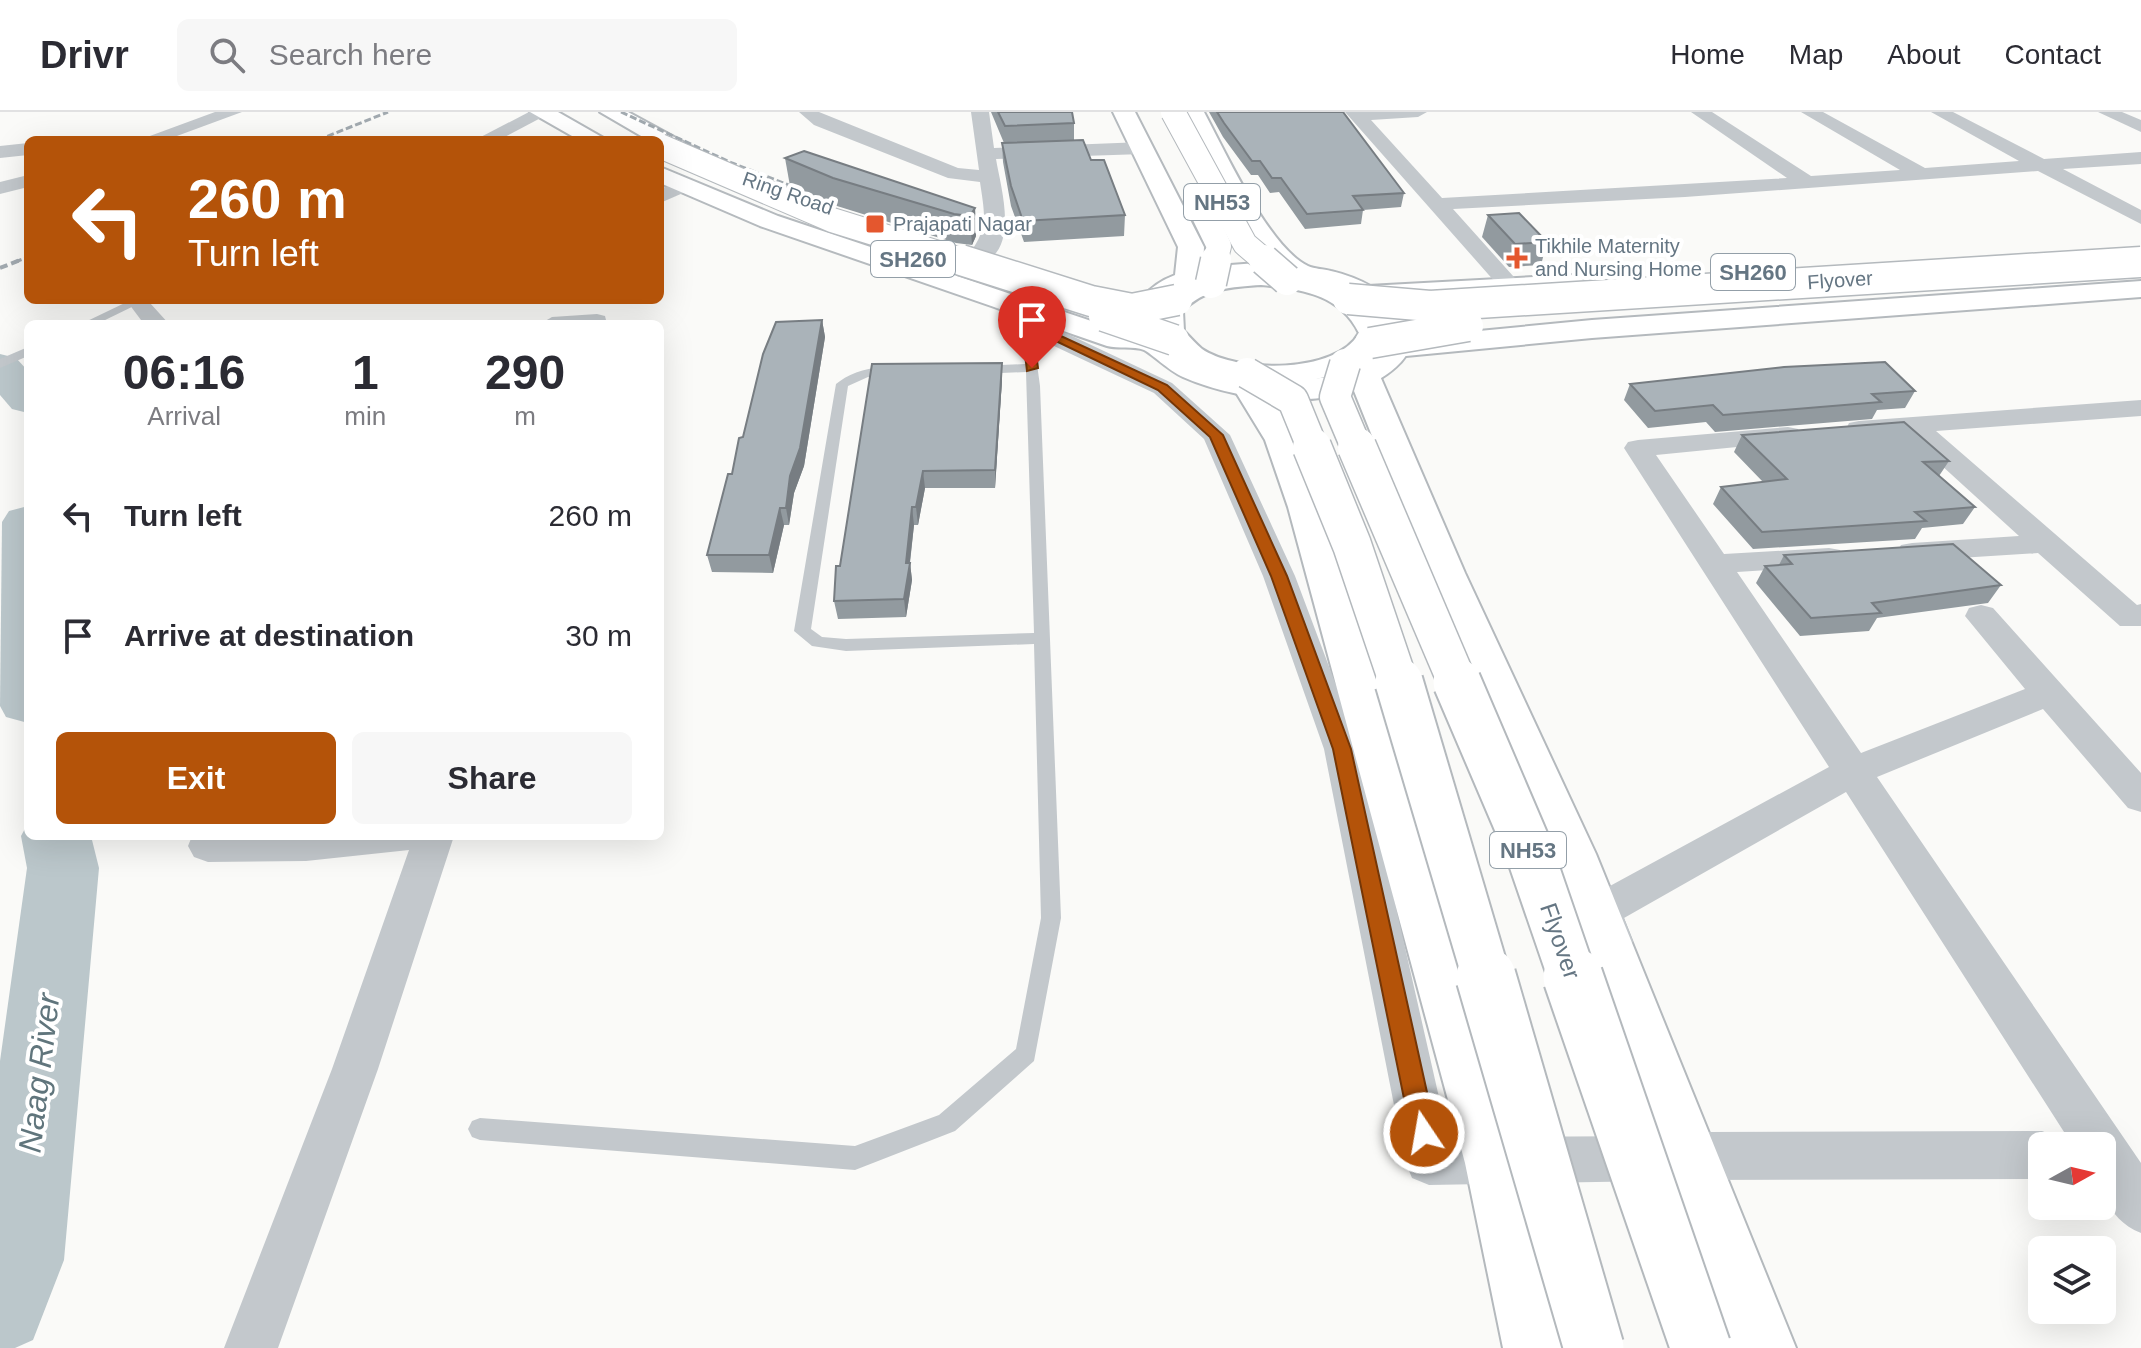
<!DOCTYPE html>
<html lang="en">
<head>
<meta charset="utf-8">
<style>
	:root { --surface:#fff; --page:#f7f7f7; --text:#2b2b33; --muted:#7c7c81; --line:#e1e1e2; --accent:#b45309 }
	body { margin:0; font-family:Helvetica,sans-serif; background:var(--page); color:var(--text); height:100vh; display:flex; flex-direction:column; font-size:30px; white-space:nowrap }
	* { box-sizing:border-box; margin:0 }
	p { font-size:26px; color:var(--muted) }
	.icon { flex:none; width:44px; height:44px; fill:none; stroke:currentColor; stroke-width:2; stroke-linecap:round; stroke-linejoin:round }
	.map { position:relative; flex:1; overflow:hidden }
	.panel { position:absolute; left:24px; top:208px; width:640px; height:520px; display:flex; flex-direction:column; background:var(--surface); border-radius:12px; box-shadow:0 8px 32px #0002 }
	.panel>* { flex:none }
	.hud { position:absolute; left:24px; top:24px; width:640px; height:168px; border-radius:12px; box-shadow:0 8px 32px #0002; background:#b45309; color:#fff; overflow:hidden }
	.needle { width:52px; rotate:82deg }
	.controls { position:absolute; left:2028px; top:1020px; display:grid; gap:16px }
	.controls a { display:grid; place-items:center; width:88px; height:88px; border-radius:12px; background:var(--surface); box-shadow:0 8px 32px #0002; font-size:40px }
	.pin { position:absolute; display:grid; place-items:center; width:68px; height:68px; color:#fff; margin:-82px -34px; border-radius:50% 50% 50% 0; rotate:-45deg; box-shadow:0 0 8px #0007 }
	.pin .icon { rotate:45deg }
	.me { position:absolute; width:88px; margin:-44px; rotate:348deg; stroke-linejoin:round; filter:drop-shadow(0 0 6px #0008) }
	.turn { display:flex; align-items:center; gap:28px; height:168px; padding:0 32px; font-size:36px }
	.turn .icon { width:104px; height:104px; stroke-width:2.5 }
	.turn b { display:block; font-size:56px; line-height:68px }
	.eta { display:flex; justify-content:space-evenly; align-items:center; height:136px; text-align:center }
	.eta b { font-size:48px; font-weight:800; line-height:56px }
	.primary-button { display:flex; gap:16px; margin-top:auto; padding:16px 32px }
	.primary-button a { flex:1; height:92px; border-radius:12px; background:var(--accent); color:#fff; font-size:32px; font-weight:800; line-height:92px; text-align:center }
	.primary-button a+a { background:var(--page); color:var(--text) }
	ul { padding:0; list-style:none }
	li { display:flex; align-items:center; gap:24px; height:120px; padding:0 32px }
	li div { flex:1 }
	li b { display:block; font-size:30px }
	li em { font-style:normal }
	header { display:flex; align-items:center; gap:48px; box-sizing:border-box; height:112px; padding:0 40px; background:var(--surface); border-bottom:2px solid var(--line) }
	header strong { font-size:38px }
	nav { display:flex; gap:44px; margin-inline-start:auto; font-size:28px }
	.search { width:560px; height:72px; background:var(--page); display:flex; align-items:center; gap:20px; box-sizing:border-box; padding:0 28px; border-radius:12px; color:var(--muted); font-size:30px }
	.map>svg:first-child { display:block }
</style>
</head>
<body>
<header>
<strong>Drivr</strong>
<div class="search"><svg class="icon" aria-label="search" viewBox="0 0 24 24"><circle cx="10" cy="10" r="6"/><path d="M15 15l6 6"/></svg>Search here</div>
<nav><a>Home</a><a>Map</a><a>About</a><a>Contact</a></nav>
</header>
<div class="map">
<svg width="2141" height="1236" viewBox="0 0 2141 1236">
	<rect width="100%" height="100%" fill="#fafaf8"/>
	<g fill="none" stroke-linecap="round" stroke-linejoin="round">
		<g fill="#bbc7cb" fill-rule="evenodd">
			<polygon points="0,242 16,246 28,259 28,301 12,297 0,283"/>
			<polygon points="28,394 28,611 6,605 0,594 2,410 9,399"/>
			<polygon points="28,711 28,724 91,724 99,756 64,1148 33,1228 15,1236 0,1236 0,949 27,756 21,724"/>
		</g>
		<defs>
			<g id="primary">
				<polygon points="530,0 558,0 607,28 579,28"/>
				<polygon points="600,0 628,0 720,50 716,55 700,55 660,34 660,28 648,28"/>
				<path d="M1113,0H1135L1204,135L1203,155L1271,150L1250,129L1182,0H1204C1225,39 1269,136 1308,154C1314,157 1324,157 1331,159C1360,166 1384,178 1402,201C1415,218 1415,234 1401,250C1351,303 1244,292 1183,265C1169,259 1151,241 1144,238C1134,234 1118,237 1107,234L760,114L660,71V55L778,104L1121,219L1134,220C1129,192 1151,172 1175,163L1178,135ZM1259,165C1304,168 1354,173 1381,213V235C1369,248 1357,257 1340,262C1297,275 1195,267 1167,226C1162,219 1161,211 1163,203C1172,166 1229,167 1259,165Z"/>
			</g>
			<g id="trunk">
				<path d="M1261,157L1325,167L1355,180L1368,174L1571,163L1581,165L1585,171L1581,177L1571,179L1369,190L1388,221L1375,246L1355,257H1375L1380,264L1465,461L1596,742L1796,1236H1730L1548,742L1427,461L1348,264L1353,258L1304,270L1262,271L1299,328L1324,395L1525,1051L1569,1236H1503L1465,1051L1288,395L1265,328L1232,274L1237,268C1194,262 1109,216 1177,175C1202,160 1233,158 1261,157ZM1261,173C1301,177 1340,182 1359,221C1337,262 1237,261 1202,237C1196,232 1190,225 1184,219L1183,199C1204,176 1232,175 1261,173Z"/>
				<polygon points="2141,169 2141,185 1592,226 1406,244 1395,241 1391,235 1395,229 1406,226 1592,208"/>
			</g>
		</defs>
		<use href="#primary" stroke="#b5babe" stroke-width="4"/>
		<use href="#trunk" stroke="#b4b9bd" stroke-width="4"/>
		<g fill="#c3c8cc" fill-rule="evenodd">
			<polygon points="131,188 142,190 97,212 81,212"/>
			<path d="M1025,204L1031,208L1040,274L1061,806L1034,949L955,1019L855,1058L480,1028L472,1025L468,1017L472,1009L480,1006L855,1034L939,1003L1016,937L1041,806L1034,532L846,539L812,534L794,519L836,272C850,260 882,249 899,260L897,263L868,265L848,274L811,517L822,525L846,527L1034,521L1026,260L978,262L972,258L978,254L1025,252L1019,208Z"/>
			<polygon points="28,235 28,244 0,256 0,247"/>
		</g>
		<g fill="#c3c8cc" fill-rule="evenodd">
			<polygon points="215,0 242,0 166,28 139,28"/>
			<polygon points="529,0 552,0 499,28 475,28"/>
			<path d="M799,0H819L958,56L979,58L971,0H989L994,36L1143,30L1152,36L1143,42L996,47C1001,77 1021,141 978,152L967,145C989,116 985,105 980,70L948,66L814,13Z"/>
			<polygon points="1345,0 1427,0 1418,5 1371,8 1442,86 1787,66 1691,0 1712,0 1811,64 1900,58 1801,0 1823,0 1925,56 2019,49 1931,0 1953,0 2044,47 2141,40 2141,52 2063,57 2141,98 2141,112 2038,59 1685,85 1453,97 1522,174 1511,181 1503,179"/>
			<polygon points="2098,0 2122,0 2141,8 2141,20"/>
			<polygon points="28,31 28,43 0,46 0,34"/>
			<polygon points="28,63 28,75 0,82 0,70"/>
			<polygon points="683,68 690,70 693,74 690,78 660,91 660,77"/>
			<polygon points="994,177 1055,216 1172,271 1230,323 1295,464 1360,637 1448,1025 1660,1024 1667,1007 1684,1000 1701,1007 1707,1020 2042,1019 2059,1026 2063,1034 2042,1034 2042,1067 1691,1068 1673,1058 1654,1069 1429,1073 1412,1066 1405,1049 1324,637 1263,464 1204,327 1154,281 1037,226 986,189 982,184"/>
			<polygon points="126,188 152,188 150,191 169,212 144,212"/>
			<polygon points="597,202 605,204 607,212 540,212 552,205"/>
			<polygon points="2141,288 2141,304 1936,319 2137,493 2141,492 2141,514 2120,514 2038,441 1912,449 1901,447 1897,440 1901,433 1912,431 2019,424 1907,322 1849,323 1846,317 1849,311 1859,309"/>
			<path d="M1788,315L1798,317L1802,323L1798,329L1656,343L1724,442L1829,436L1840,438L1844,445L1840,452L1829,454L1737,460L1861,641L2025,577L1965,504L1969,496L1981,493L1993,496L2141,661V700L2128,696L2043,597L1877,665L2141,1051V1121C2101,1104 2102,1072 2102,1034H2073L1846,680L1624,806L1633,829L1627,842L1612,847L1597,842L1580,799L1586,787L1829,655L1624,336L1628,330L1638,328Z"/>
			<polygon points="192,724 454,724 378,957 278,1236 224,1236 332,957 409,738 306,749 208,750 194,745 188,734"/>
		</g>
		<use href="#primary" fill="#fff" fill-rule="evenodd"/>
		<use href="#trunk" fill="#fff" fill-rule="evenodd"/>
		<g stroke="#a2aab0" stroke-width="3" stroke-dasharray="7 3" stroke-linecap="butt">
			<polyline points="621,0 732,51 830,89"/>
			<polyline points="318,28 388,0"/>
			<polyline points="15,150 28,145"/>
		</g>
		<polyline stroke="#a2aab0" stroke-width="4" stroke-dasharray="8 4" stroke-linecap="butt" points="0,156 20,148"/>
		<defs>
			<polyline id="primary-bridge-far1" points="660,34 832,108 967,150"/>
			<g id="primary-bridge">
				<polyline points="961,148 1091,189 1132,197 1177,188"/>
				<polyline points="1104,204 1174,228"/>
			</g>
			<g id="trunk-bridge-far4">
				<polyline points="1173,0 1245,132 1266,150"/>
				<polyline points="1198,91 1219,134 1215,150"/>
				<polyline points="2137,150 2141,150"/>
			</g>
			<g id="trunk-bridge-far3">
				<polyline points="1264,148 1287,168"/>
				<polyline points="1211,171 1216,148"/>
				<polyline points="1348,187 1430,194 2141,150"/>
				<polyline points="1370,231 1468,214"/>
				<polyline points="1345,252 1335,285 1357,337"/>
				<polyline points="1247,261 1293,288 1313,337"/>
			</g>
			<g id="trunk-bridge-far2">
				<polyline points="1312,335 1352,433 1399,572"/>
				<polyline points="1357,335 1458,572"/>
			</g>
			<g id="trunk-bridge-far1">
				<polyline points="1399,570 1487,867"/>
				<polyline points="1457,570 1528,736 1573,867"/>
			</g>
			<g id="trunk-bridge">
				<polyline points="1486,865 1594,1236"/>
				<polyline points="1573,865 1701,1236"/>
			</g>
		</defs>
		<use href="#primary-bridge-far1" stroke="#b5babe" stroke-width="26" stroke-linecap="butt"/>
		<use href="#primary-bridge" stroke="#b5babe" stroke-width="33" stroke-linecap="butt"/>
		<use href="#trunk-bridge-far4" stroke="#b4b9bd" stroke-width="26" stroke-linecap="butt"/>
		<use href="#trunk-bridge-far3" stroke="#b4b9bd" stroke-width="33" stroke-linecap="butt"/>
		<use href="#trunk-bridge-far2" stroke="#b4b9bd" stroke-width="41" stroke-linecap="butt"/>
		<use href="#trunk-bridge-far1" stroke="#b4b9bd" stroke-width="51" stroke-linecap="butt"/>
		<use href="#trunk-bridge" stroke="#b4b9bd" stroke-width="63" stroke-linecap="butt"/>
		<use href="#primary-bridge-far1" stroke="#fff" stroke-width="24"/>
		<use href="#primary-bridge" stroke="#fff" stroke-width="30"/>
		<use href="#trunk-bridge-far4" stroke="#fff" stroke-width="24"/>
		<use href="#trunk-bridge-far3" stroke="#fff" stroke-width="30"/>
		<use href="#trunk-bridge-far2" stroke="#fff" stroke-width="38"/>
		<use href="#trunk-bridge-far1" stroke="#fff" stroke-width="47"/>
		<use href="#trunk-bridge" stroke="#fff" stroke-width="59"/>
	</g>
	<g fill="#929a9f">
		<polygon points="991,0 1072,0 1074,11 1074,28 1091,48 1125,103 1124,124 1024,130 1011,94 1003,50 1002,31 1004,31"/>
		<polygon points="1209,0 1343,0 1404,81 1401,95 1363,98 1361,112 1305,117 1279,80 1270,81 1258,63 1251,63 1223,25"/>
		<polygon points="785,46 975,96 976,124 972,133 956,131 837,94 790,74"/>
		<polygon points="1488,103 1547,130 1541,153 1509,155 1482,125"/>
		<polygon points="822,208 825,225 804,354 794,381 789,413 784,413 773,461 712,460 707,443 743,325"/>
		<polygon points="1002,268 995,376 925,376 918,413 914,413 910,451 912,468 906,505 838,507 834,489 840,454"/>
		<polygon points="1630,272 1915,279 1905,296 1877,298 1872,307 1715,320 1706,310 1648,316 1624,288"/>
		<polygon points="1742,323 1949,349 1939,364 1975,395 1963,412 1922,416 1915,427 1753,437 1713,392 1721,375 1763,370 1734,340"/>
		<polygon points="1784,443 2001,473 1988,491 1877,506 1869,519 1800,524 1756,471 1765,454 1779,453"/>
	</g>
	<g fill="#777d82">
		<polygon points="975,96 976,124 972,133 970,104"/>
		<polygon points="822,208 825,225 804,354 794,381 789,413 786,396 790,364"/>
		<polygon points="1002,251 1002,268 995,376 995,358"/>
		<polygon points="923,359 925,376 918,413 916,395"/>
		<polygon points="912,395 914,413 909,457 910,451 912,468 906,505 904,487 906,451"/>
		<polygon points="780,396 784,413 773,461 769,443"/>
	</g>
	<g fill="#aab3b9" stroke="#777d82" stroke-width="2">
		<polygon points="998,0 1072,0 1074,11 1005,14"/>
		<polygon points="1217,0 1343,0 1404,81 1353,84 1363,98 1307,102 1281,66 1272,66 1260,49 1252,49 1224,11"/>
		<polygon points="1083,28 1091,48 1104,48 1125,103 1023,109 1011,74 1002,31"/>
		<polygon points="804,39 975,96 970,104 954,102 833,66 785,46"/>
		<polygon points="1519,101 1547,130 1515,132 1488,103"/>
		<polygon points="822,208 800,336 790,364 786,396 780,396 769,443 707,443 728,362 732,362 739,326 743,325 763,242 776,210"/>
		<polygon points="1885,250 1915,279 1872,282 1881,290 1723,303 1713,293 1655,299 1630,272 1784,255"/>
		<polygon points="1002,251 995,358 923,359 916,395 912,395 906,451 910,451 904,487 834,489 836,454 840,454 872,252"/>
		<polygon points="1904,310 1949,349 1923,350 1975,395 1915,400 1926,409 1762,420 1721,375 1787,367 1742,323"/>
		<polygon points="1953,432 2001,473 1872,491 1881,501 1811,506 1765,454 1792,452 1784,443"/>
	</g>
	<polygon fill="#b45309" stroke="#753606" stroke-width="2" points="1021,206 1030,206 1050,219 1167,273 1223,323 1287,464 1351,637 1436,1021 1432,1030 1424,1033 1415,1030 1411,1021 1333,637 1271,464 1210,325 1158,278 1033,218 1038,256 1027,259"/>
	<g fill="#e4572e" stroke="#fff" stroke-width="3">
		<rect x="865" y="102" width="20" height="20" rx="4"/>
		<path d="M1513 134h8v8h8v8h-8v8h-8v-8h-8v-8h8z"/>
	</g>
	<g text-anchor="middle" stroke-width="8" stroke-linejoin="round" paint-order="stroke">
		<g font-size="20" fill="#657683" stroke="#fff">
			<text transform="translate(788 81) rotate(19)" y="7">Ring Road</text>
			<text transform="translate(1840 168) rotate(-4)" y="7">Flyover</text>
		</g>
		<g font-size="20" fill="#657683" stroke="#fff" text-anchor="start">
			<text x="893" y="119">Prajapati Nagar</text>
			<text x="1535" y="141">Tikhile Maternity<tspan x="1535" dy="23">and Nursing Home</tspan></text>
		</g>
		<g fill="#fff" stroke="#939fa8" stroke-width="2">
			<rect x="1184" y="72" width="76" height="36" rx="6"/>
			<rect x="871" y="129" width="84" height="36" rx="6"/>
			<rect x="1711" y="142" width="84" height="36" rx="6"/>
			<rect x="1490" y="720" width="76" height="36" rx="6"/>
		</g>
		<g font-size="22" font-weight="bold" fill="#657683">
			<text x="1222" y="98">NH53</text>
			<text x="913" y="155">SH260</text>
			<text x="1753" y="168">SH260</text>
			<text x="1528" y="746">NH53</text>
		</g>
		<g font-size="24" fill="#657683" stroke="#fff">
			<text transform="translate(1560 829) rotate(71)" y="8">Flyover</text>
		</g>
		<g font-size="32" font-style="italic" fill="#60757c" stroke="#fff">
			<text transform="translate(39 961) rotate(-83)" y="11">Naag River</text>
		</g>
	</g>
</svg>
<div class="controls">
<a><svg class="needle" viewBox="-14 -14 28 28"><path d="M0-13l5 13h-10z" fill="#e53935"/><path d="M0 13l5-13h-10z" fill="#7c7c81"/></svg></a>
<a><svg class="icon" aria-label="layers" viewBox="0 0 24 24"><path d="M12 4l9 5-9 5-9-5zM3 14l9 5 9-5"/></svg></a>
</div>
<div class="pin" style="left:1032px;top:256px;background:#d93025"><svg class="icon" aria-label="arrive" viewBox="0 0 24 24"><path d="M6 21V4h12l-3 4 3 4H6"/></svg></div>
<svg class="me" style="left:1424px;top:1021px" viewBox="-20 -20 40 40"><circle r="17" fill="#b45309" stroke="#fff" stroke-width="3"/><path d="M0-11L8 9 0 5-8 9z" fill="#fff"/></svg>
<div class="hud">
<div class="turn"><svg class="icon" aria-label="left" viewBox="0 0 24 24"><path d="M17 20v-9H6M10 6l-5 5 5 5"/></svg><div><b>260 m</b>Turn left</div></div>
</div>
<section class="panel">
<div class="eta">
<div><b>06:16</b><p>Arrival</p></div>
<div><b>1</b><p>min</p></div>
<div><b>290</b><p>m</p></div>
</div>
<ul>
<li><svg class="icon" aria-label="left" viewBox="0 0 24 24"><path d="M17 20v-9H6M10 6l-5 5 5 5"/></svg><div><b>Turn left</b></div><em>260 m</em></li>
<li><svg class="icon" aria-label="arrive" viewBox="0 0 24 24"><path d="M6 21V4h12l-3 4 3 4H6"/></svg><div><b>Arrive at destination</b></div><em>30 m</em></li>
</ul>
<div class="primary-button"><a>Exit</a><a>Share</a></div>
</section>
</div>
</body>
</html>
